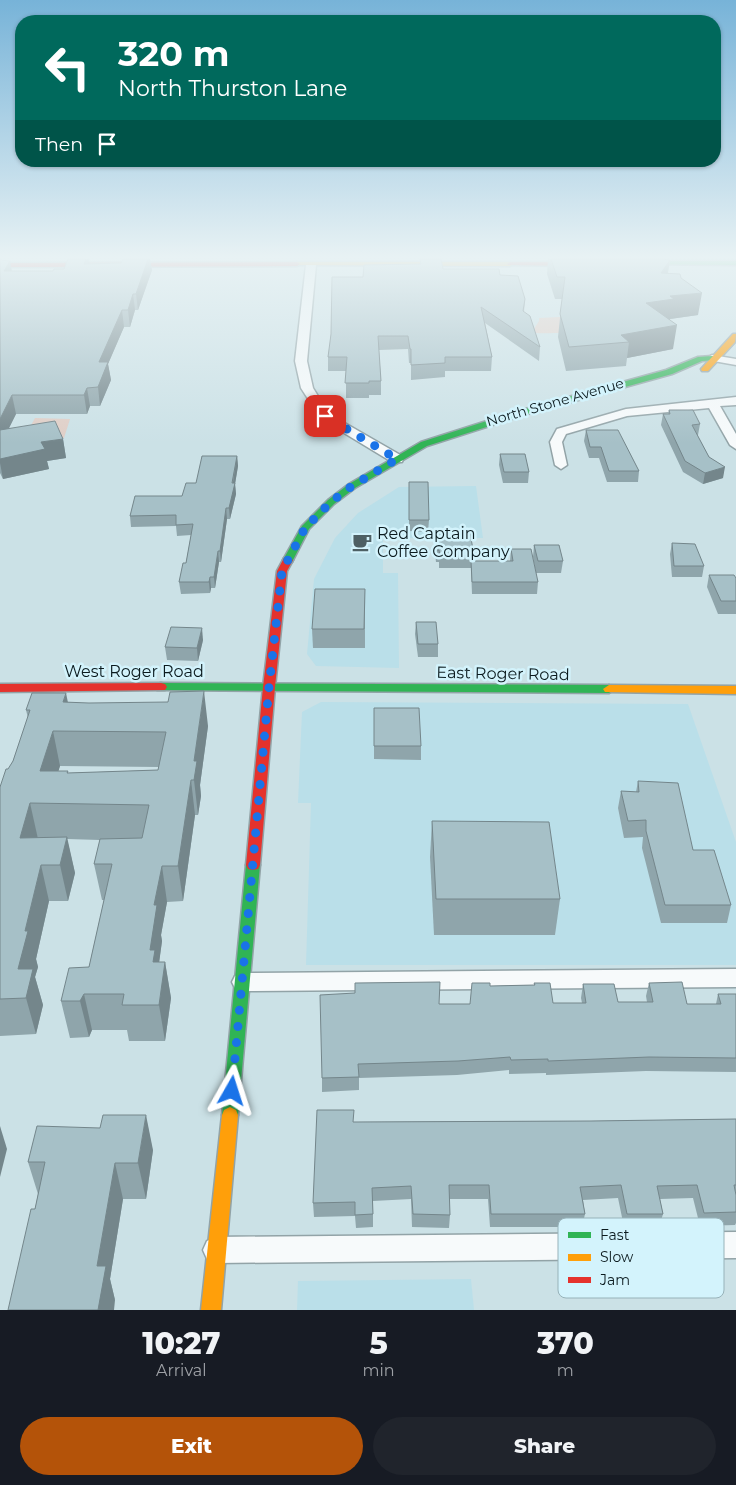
<!DOCTYPE html>
<html lang="en">
<head>
<meta charset="utf-8">
<style>
	:root { --surface:#171b24; --page:#20242c; --text:#f1f3f6; --muted:#9ea1a6; --accent:#b45309 }
	body { margin:0; font-family:Montserrat,sans-serif; background:var(--page); color:var(--text); height:100vh; display:flex; flex-direction:column; font-size:19px; white-space:nowrap }
	* { box-sizing:border-box; margin:0 }
	p { font-size:16px; color:var(--muted) }
	.icon { flex:none; width:28px; height:28px; fill:none; stroke:currentColor; stroke-width:2; stroke-linecap:round; stroke-linejoin:round }
	.map { position:relative; height:1310px; overflow:hidden }
	.panel { display:flex; flex-direction:column; background:var(--surface); flex:1 }
	.panel>* { flex:none }
	.top-card { position:absolute; left:15px; top:15px; width:706px; height:152px; border-radius:20px; box-shadow:0 1px 4px #0004; background:#00695c; color:#fff; overflow:hidden }
	.pin { position:absolute; display:grid; place-items:center; width:42px; height:42px; color:#fff; margin:-21px; border-radius:10px; box-shadow:0 2px 8px #0006 }
	.me { position:absolute; width:55px; margin:-28px; rotate:6deg; stroke-linejoin:round; filter:drop-shadow(0 0 4px #0008) }
	.turn { display:flex; align-items:center; gap:18px; height:105px; padding:0 20px; font-size:22px }
	.turn .icon { width:65px; height:65px; stroke-width:2.5 }
	.turn b { display:block; font-size:35px; line-height:42px }
	.then { display:flex; align-items:center; height:48px; padding:0 20px; background:#0003; gap:10px; font-size:19px }
	.eta { display:flex; justify-content:space-evenly; align-items:center; height:85px; text-align:center }
	.eta b { font-size:30px; font-weight:800; line-height:35px }
	.cta { display:flex; gap:10px; margin-top:auto; padding:10px 20px }
	.cta a { flex:1; height:58px; border-radius:30px; background:var(--accent); color:#fff; font-size:20px; font-weight:800; line-height:58px; text-align:center }
	.cta a+a { background:var(--page); color:var(--text) }
	.map>svg:first-child { display:block }
</style>
</head>
<body>
<div class="map">
<svg width="736" height="1310" viewBox="0 0 736 1310">
	<rect width="100%" height="100%" fill="#cbe1e6"/>
	<g fill="#badfe9">
		<polygon points="476,486 483,538 383,538 383,573 398,573 399,668 316,666 307,654 314,579 335,538 358,513 399,487"/>
		<polygon points="321,702 688,704 736,842 736,965 306,965 311,803 298,803 302,712"/>
		<polygon points="471,1279 474,1310 297,1310 298,1281"/>
	</g>
	<g fill="#e0cec6">
		<path d="M580,316L578,332C569,332 538,335 532,332L539,321V318Z"/>
		<polygon points="35,418 70,419 64,438 24,438"/>
	</g>
	<g fill="none" stroke-linecap="round" stroke-linejoin="round">
		<defs>
			<g id="street">
				<polygon points="311,262 316,265 307,361 313,388 329,414 402,456 403,459 402,462 392,462 321,419 301,388 295,361 306,265"/>
				<polygon points="712,355 736,359 736,365 708,360 707,358"/>
				<polygon points="736,397 736,405 720,406 736,434 736,449 730,445 709,408 627,416 566,434 562,442 567,465 561,469 555,465 550,442 557,429 626,409"/>
				<polygon points="736,969 736,987 243,991 235,988 232,982 235,976 243,973"/>
				<polygon points="736,1232 736,1258 216,1263 207,1259 203,1250 207,1241 216,1237"/>
			</g>
			<g id="fast">
				<polygon points="638,261 736,261 736,265 636,264 635,263"/>
				<polygon points="712,356 715,356 715,360 702,361 672,374 524,415 427,446 355,488 334,504 309,529 292,562 288,563 283,560 302,526 328,500 349,484 421,442 518,411 666,370 698,357"/>
				<polygon points="161,683 609,685 615,689 609,693 157,690 155,687 157,684"/>
				<polygon points="253,860 258,861 260,865 238,1115 236,1120 230,1123 224,1120 222,1115 246,865 248,861"/>
			</g>
			<g id="slow">
				<polygon points="297,262 510,262 513,264 510,266 295,265 294,264"/>
				<polygon points="733,334 736,334 735,342 708,371 702,371 701,369"/>
				<polygon points="609,685 736,686 736,694 605,692 603,689"/>
				<polygon points="230,1107 236,1110 238,1115 221,1310 201,1310 222,1115 224,1110"/>
			</g>
			<g id="jam">
				<polygon points="510,262 579,262 582,264 579,266 508,265 507,264"/>
				<polygon points="0,263 297,262 300,264 297,266 0,267"/>
				<polygon points="288,557 293,560 287,571 275,687 260,865 258,869 253,870 248,869 246,865 263,687 277,571 284,558"/>
				<polygon points="161,683 165,684 167,687 165,690 0,692 0,684"/>
			</g>
		</defs>
		<use href="#street" stroke="#92a3a7" stroke-width="3"/>
		<use href="#fast" stroke="#92a3a7" stroke-width="3"/>
		<use href="#slow" stroke="#92a3a7" stroke-width="3"/>
		<use href="#jam" stroke="#92a3a7" stroke-width="3"/>
		<use href="#street" fill="#f7fafb" fill-rule="evenodd"/>
		<use href="#fast" fill="#30b455" fill-rule="evenodd"/>
		<use href="#slow" fill="#ff9f0a" fill-rule="evenodd"/>
		<use href="#jam" fill="#e5322d" fill-rule="evenodd"/>
	</g>
	<g fill="#8fa5ab" fill-rule="evenodd">
		<polygon points="123,259 150,259 152,270 138,310 135,310 130,327 124,327 108,364 111,380 100,406 90,406 87,414 16,414 9,428 63,439 66,458 47,461 49,469 3,479 0,473 0,260 12,271 53,271 90,264 121,263"/>
		<polygon points="420,259 443,269 500,275 525,299 524,312 540,347 539,361 485,323 492,357 491,371 445,371 445,377 411,380 411,363 409,363 408,349 379,350 381,381 381,395 369,395 369,398 346,398 346,371 328,371 328,357 363,277 420,264"/>
		<polygon points="548,259 663,259 670,260 668,273 681,278 698,315 670,319 673,349 627,358 626,366 566,371 558,337 562,299 555,299 547,274"/>
		<polygon points="669,410 700,424 698,435 697,435 709,457 723,478 703,484 683,472 661,425 663,414 668,414"/>
		<polygon points="586,430 639,471 638,482 607,482 599,458 589,458 584,441"/>
		<polygon points="500,454 529,472 528,483 503,483 499,465"/>
		<polygon points="237,456 238,466 235,484 236,494 230,519 227,519 221,562 219,562 215,588 211,588 210,593 181,594 179,582 186,563 191,535 177,536 176,526 131,527 130,516 182,496 196,483"/>
		<polygon points="409,482 429,520 428,532 409,531"/>
		<polygon points="435,532 474,556 473,561 510,561 511,549 538,582 537,594 472,594 471,568 439,568 439,562 436,562 434,544"/>
		<polygon points="672,543 704,566 702,577 672,577 670,554"/>
		<polygon points="534,545 563,561 561,573 536,573 533,557"/>
		<polygon points="709,575 736,578 736,614 718,614 707,587"/>
		<polygon points="365,589 365,648 313,648 312,629"/>
		<polygon points="416,622 438,644 438,657 418,657 415,634"/>
		<polygon points="203,640 198,661 167,660 165,647"/>
		<path d="M68,702L208,726L200,785L201,796L198,815H195L183,901L167,902L161,935L162,941L159,962H165L171,998L165,1041H129L127,1030H92L89,1037L70,1038L61,1001L89,967L104,900H102L94,864L100,840L67,839L75,873L68,901H49L36,959L38,967L35,977L43,1005L36,1034L0,1036V787L13,761L28,718L26,710ZM60,766L159,767L158,770L68,773V771H58Z"/>
		<polygon points="374,708 421,746 421,760 374,759"/>
		<polygon points="638,781 693,850 731,905 727,923 661,923 642,848 643,837 624,838 618,808 621,791 636,792"/>
		<polygon points="432,821 560,899 555,935 434,935 430,857"/>
		<polygon points="534,983 553,1003 582,1003 581,998 583,984 618,1002 647,1002 646,996 649,983 687,1004 716,1004 718,994 736,994 736,1072 646,1071 546,1075 546,1073 509,1074 509,1070 457,1075 359,1078 359,1090 322,1092 322,1078 439,1004 470,1004 490,986 534,985"/>
		<polygon points="736,1119 736,1223 735,1225 700,1226 693,1198 660,1199 663,1214 659,1227 624,1227 618,1198 583,1200 585,1214 582,1227 490,1227 488,1199 449,1199 450,1215 449,1228 412,1227 411,1199 373,1201 373,1227 356,1228 355,1216 314,1217 313,1203 354,1122 591,1121"/>
		<polygon points="153,1150 146,1199 123,1199 110,1279 115,1300 35,1209 38,1194 28,1162"/>
	</g>
	<g fill="#74868b">
		<polygon points="86,259 89,259 91,271 84,264"/>
		<polygon points="148,259 150,259 152,270 138,310 136,294"/>
		<polygon points="670,260 666,282 661,273"/>
		<polygon points="10,261 13,277 4,271"/>
		<polygon points="702,293 698,315 670,319 670,322 646,303 670,296"/>
		<polygon points="133,294 135,310 130,327 128,310"/>
		<polygon points="122,310 124,327 108,364 111,380 100,406 98,387 99,362"/>
		<polygon points="677,325 673,349 627,358 629,342 621,335"/>
		<polygon points="87,388 90,406 87,414 84,395"/>
		<polygon points="12,395 16,414 0,446 0,419"/>
		<polygon points="63,439 66,458 47,461 49,469 3,479 0,463 0,459 41,442"/>
		<polygon points="237,456 238,466 235,484 236,494 230,519 229,508"/>
		<polygon points="725,467 723,478 703,484 705,473"/>
		<polygon points="226,508 227,519 221,562 220,551"/>
		<polygon points="218,551 219,562 215,588 214,577"/>
		<polygon points="210,577 211,588 210,593 209,582"/>
		<polygon points="202,628 203,640 198,661 197,648"/>
		<polygon points="204,691 208,726 200,785 201,796 198,815 194,780 194,761"/>
		<polygon points="66,693 73,727 63,702"/>
		<polygon points="53,731 60,766 49,803 40,771"/>
		<polygon points="191,780 195,815 183,901 178,866"/>
		<polygon points="30,803 38,839 20,838"/>
		<polygon points="67,837 75,873 68,901 60,865"/>
		<polygon points="41,865 49,901 36,959 38,967 35,977 43,1005 36,1034 18,969 25,931"/>
		<polygon points="162,866 167,902 161,935 162,941 156,986 150,950 154,905"/>
		<polygon points="165,962 171,998 165,1041 159,1005"/>
		<polygon points="84,994 92,1030 89,1037 80,1001"/>
		<polygon points="146,1115 153,1150 146,1199 138,1163"/>
		<polygon points="0,1126 7,1149 0,1177"/>
		<polygon points="115,1163 123,1199 110,1279 115,1300 114,1310 98,1310 97,1266"/>
	</g>
	<g fill="#a6c0c7" stroke="#74868b" fill-rule="evenodd">
		<polygon points="68,259 86,259 84,264 121,263 123,259 148,259 136,294 133,294 128,310 122,310 99,362 108,362 98,387 87,388 84,395 12,395 0,419 0,260 10,261 4,271 53,271 54,269 64,269"/>
		<polygon points="420,259 441,259 443,269 499,269 500,275 518,276 525,299 523,311 530,316 540,347 481,307 492,357 445,357 445,363 411,365 411,349 410,349 408,336 378,336 381,381 369,381 369,383 345,383 347,357 328,357 331,334 332,277 363,277 364,265 421,264"/>
		<polygon points="551,259 663,259 670,260 661,273 680,274 681,278 702,293 670,296 674,299 646,303 677,325 621,335 629,342 569,347 560,314 565,277 557,277"/>
		<polygon points="669,410 693,410 700,424 692,425 709,457 725,467 705,473 685,461 663,414 670,414"/>
		<polygon points="55,421 63,439 41,442 45,449 0,459 0,430"/>
		<polygon points="586,430 618,430 639,471 609,471 601,447 590,447"/>
		<polygon points="500,454 525,454 529,472 504,472"/>
		<polygon points="202,456 237,456 232,483 235,483 229,508 226,508 220,551 218,551 214,577 210,577 209,582 179,582 183,563 186,563 193,524 176,525 176,515 130,516 135,496 182,496 186,483 196,483"/>
		<polygon points="409,482 428,482 429,520 409,520"/>
		<polygon points="435,532 470,532 474,556 440,556 439,550 437,550"/>
		<polygon points="672,543 695,544 704,566 674,566"/>
		<polygon points="534,545 559,545 563,561 538,561"/>
		<polygon points="511,549 531,549 538,582 472,582 471,561 513,561"/>
		<polygon points="709,575 734,575 736,578 736,601 721,601"/>
		<polygon points="315,589 365,589 364,629 312,629"/>
		<polygon points="416,622 436,622 438,644 418,644"/>
		<polygon points="171,627 202,628 197,648 165,647"/>
		<path d="M204,691L194,761H197L194,780H191L178,866H162L154,905H157L150,950H155L153,962H165L159,1005H122L124,994H84L80,1001H61L69,968L89,967L112,864H94L100,839L142,838L149,805L30,803L20,838L67,837L60,865H41L25,931H28L18,969H33L26,998L0,999V787L6,769H8L13,761L30,710H26L32,693H66L63,702L89,703L168,702L170,692ZM53,731L166,732L158,770L67,773L68,771H40Z"/>
		<polygon points="374,708 419,708 421,746 374,746"/>
		<polygon points="638,781 678,783 693,850 714,850 731,905 665,905 646,831 646,820 628,821 621,791 639,792"/>
		<polygon points="432,821 549,822 560,899 436,899"/>
		<polygon points="440,982 439,1004 470,1004 472,983 490,983 490,986 535,985 534,983 550,983 553,1003 586,1003 583,984 614,984 618,1002 653,1002 649,983 682,982 687,1004 721,1004 718,994 736,994 736,1058 649,1057 548,1061 548,1059 511,1060 510,1057 458,1061 358,1064 359,1077 322,1078 320,995 355,993 355,983"/>
		<polygon points="317,1110 354,1110 353,1122 591,1121 736,1119 736,1185 734,1185 736,1195 736,1212 704,1213 697,1185 657,1186 663,1214 627,1214 621,1185 580,1187 585,1214 491,1214 489,1185 449,1185 450,1215 413,1214 411,1186 372,1188 373,1214 355,1215 355,1202 313,1203"/>
		<polygon points="103,1115 146,1115 138,1163 115,1163 97,1266 106,1266 98,1310 8,1310 31,1209 35,1209 45,1162 28,1162 37,1126 100,1128"/>
	</g>
	<linearGradient id="sky" x2="0" y2="1"><stop stop-color="#77b3d8"/><stop offset="0.58" stop-color="#e8f2f4"/><stop offset="1" stop-color="#e8f2f4" stop-opacity="0"/></linearGradient>
	<rect width="736" height="443" fill="url(#sky)"/>
	<g fill="none" stroke-linecap="round" stroke-linejoin="round">
		<polyline stroke="#1a73e8" stroke-width="9" stroke-dasharray="0 16.2" points="232,1091 269,687 282,571 305,528 331,502 352,486 397,459 325,416"/>
	</g>
	<defs>
		<symbol id="cafe-bare" viewBox="-9 -9 18 18"><path d="M-5.5-4.5H6V0H3Q3 3.5 0 3.5H-2.5Q-5.5 3.5-5.5 0ZM3-3.2v2h1.7v-2ZM-6 4.5H4V6H-6Z" fill="#4e6064" stroke="#d3f3fc" stroke-width="2.5" paint-order="stroke"/></symbol>
	</defs>
	<g fill-rule="evenodd">
		<use href="#cafe-bare" x="348" y="528" width="28" height="28"/>
	</g>
	<g text-anchor="middle" stroke-width="5" stroke-linejoin="round" paint-order="stroke">
		<g font-size="14" fill="#0b1a1e" stroke="#d3f3fc">
			<text transform="translate(555 402) rotate(-16)" y="5">North Stone Avenue</text>
		</g>
		<g font-size="16" fill="#0b1a1e" stroke="#d3f3fc" text-anchor="start">
			<text x="377" y="539">Red Captain<tspan x="377" dy="18">Coffee Company</tspan></text>
		</g>
		<g font-size="16" fill="#0b1a1e" stroke="#d3f3fc">
			<text x="134" y="677">West Roger Road</text>
			<text transform="translate(503 673) rotate(1)" y="6">East Roger Road</text>
		</g>
	</g>
	<rect x="558" y="1218" width="166" height="80" rx="8" fill="#d3f3fc" stroke="#97b2b9" stroke-width="1"/>
	<rect x="568" y="1232" width="23" height="6" fill="#30b455"/>
	<rect x="568" y="1254" width="23" height="7" fill="#ff9f0a"/>
	<rect x="568" y="1277" width="23" height="6" fill="#e5322d"/>
	<g font-size="14" fill="#0b1a1e">
		<text x="600" y="1240">Fast</text>
		<text x="600" y="1262">Slow</text>
		<text x="600" y="1285">Jam</text>
	</g>
</svg>
<div class="pin" style="left:325px;top:416px;background:#d93025"><svg class="icon" aria-label="arrive" viewBox="0 0 24 24"><path d="M6 21V4h12l-3 4 3 4H6"/></svg></div>
<svg class="me" style="left:232px;top:1091px" viewBox="-20 -20 40 40"><path d="M0-17L14 15 0 8-14 15z" fill="#1a73e8" stroke="#fff" stroke-width="4"/></svg>
<div class="top-card">
<div class="turn"><svg class="icon" aria-label="left" viewBox="0 0 24 24"><path d="M17 20v-9H6M10 6l-5 5 5 5"/></svg><div><b>320 m</b>North Thurston Lane</div></div>
<div class="then">Then<svg class="icon" aria-label="arrive" viewBox="0 0 24 24"><path d="M6 21V4h12l-3 4 3 4H6"/></svg></div>
</div>
</div>
<section class="panel">
<div class="eta">
<div><b>10:27</b><p>Arrival</p></div>
<div><b>5</b><p>min</p></div>
<div><b>370</b><p>m</p></div>
</div>
<div class="cta"><a>Exit</a><a>Share</a></div>
</section>
</body>
</html>
